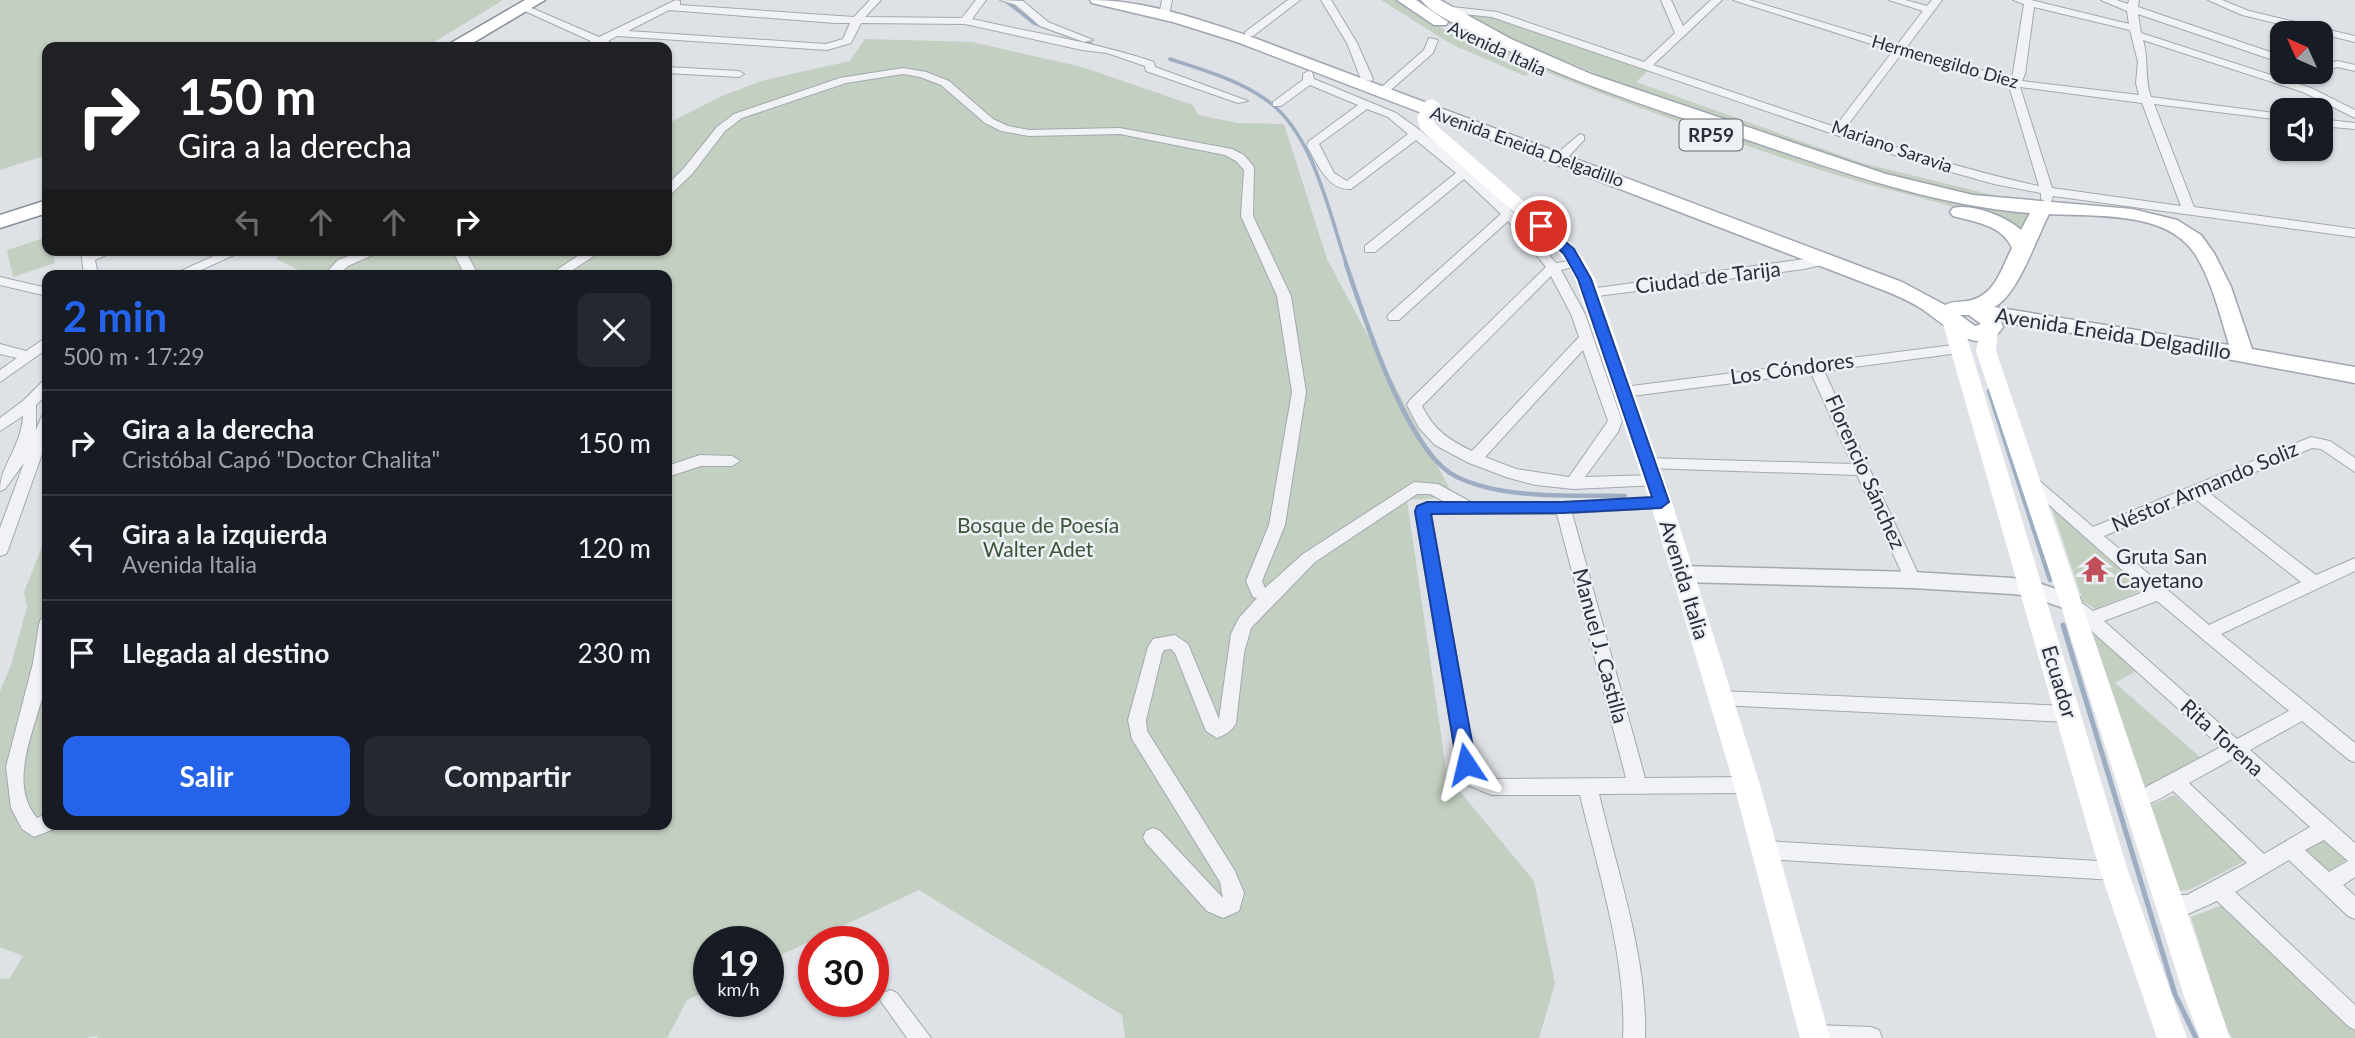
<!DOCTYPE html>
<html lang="es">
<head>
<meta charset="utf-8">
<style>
	:root { --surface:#171b24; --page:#242831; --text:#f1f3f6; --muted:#9ea1a6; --line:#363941; --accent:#2563eb }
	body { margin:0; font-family:Lato,sans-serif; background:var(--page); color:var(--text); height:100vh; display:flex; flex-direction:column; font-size:26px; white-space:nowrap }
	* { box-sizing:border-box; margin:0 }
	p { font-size:23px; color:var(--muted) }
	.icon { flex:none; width:38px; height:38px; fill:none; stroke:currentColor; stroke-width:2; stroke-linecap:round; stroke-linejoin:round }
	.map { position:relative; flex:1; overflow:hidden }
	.drawer { position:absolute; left:42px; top:270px; width:630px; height:560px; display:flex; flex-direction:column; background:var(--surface); border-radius:14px; box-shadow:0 2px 5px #0004 }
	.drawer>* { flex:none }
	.guide { position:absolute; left:42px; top:42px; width:630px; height:214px; border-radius:14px; box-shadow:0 2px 5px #0004; background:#202124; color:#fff; overflow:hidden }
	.needle { width:46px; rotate:315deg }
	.controls { position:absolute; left:2270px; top:21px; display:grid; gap:14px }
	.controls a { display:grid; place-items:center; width:63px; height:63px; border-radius:14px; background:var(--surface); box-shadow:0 2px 5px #0004; font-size:35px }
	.speed { position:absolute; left:693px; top:926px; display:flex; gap:14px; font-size:35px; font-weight:700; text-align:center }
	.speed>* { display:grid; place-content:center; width:91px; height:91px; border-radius:50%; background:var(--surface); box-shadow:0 2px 5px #0004; line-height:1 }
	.speed small { font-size:18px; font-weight:400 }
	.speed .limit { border:10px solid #d22; background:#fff; color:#111 }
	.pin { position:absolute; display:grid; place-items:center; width:60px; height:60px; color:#fff; margin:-30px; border:4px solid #fff; border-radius:50%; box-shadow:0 2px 7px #0007 }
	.me { position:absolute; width:77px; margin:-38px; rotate:350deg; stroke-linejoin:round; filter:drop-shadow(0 0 5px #0008) }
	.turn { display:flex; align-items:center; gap:24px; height:147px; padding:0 21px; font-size:32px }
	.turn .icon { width:91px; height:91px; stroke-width:2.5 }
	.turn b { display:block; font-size:49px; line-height:60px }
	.lanes { display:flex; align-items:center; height:66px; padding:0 21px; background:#0003; justify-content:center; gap:35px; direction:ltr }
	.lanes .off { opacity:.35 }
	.round { display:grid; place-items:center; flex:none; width:74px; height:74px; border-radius:14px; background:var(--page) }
	.overview { display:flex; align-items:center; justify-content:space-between; height:119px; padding:0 21px }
	h1 { font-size:42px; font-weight:700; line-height:52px; color:var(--accent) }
	.action { display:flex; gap:14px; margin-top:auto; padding:14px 21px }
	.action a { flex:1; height:80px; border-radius:14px; background:var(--accent); color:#fff; font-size:28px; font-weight:700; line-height:80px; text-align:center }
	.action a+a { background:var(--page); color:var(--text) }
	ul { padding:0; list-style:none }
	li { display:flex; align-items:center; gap:21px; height:105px; padding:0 21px; border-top:2px solid var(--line) }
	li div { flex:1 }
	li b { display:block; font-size:26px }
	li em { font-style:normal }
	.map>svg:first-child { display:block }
</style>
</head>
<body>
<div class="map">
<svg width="2355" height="1038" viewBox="0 0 2355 1038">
	<rect width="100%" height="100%" fill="#dee1e6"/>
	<g fill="#c3cfc0">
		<polygon points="0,0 503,0 426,47 47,47 47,155 0,170"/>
		<polygon points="1381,0 1395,0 1472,46 1529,73 1525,76 1451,44"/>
		<path d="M1411,0H1424L1521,53L1861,176L2033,210L2021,235C1966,204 1900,195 1840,176C1779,158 1719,136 1660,115C1574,84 1486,52 1411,0Z"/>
		<path d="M1458,13L1489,16L1649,70L1636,82L1862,163L2029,204C1939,194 1856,165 1771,136C1664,101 1560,63 1458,13Z"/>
		<polygon points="865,39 972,42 1082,67 1193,105 1198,115 1238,123 1284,124 1327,259 1454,497 1407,500 1447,776 1534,881 1555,984 1539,1038 1125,1038 1122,1015 919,890 768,961 768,942 709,942 709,990 687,1000 667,1038 98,1038 96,1036 86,1038 0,1038 0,979 10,978 23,956 0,947 0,692 11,665 27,607 24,592 47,534 47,824 667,824 667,275 299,275 301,271 276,259 286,250 667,250 667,124 722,96 765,80 850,61"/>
		<polygon points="47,237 47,250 51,250 55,263 13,277 7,250"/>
		<polygon points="2052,508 2145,589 2095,609 2083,601"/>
		<polygon points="2092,633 2136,671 2115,683 2200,757 2147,787 2143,784"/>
		<polygon points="2174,795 2245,861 2189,890 2178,891 2151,805"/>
		<polygon points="2322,841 2330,843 2345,855 2345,861 2325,874 2304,851"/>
		<polygon points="2225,904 2355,1029 2355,1038 2232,1038 2226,1029 2191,917"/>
	</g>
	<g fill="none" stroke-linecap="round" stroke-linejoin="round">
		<g stroke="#9dadc2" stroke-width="3.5">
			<polyline points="1006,1 1034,23 1091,44"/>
			<path d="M1170,59C1202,70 1237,79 1265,99C1313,131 1329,213 1347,266"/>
		</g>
		<g stroke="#9dadc2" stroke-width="4.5">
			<path d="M1346,264C1364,316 1407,454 1457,477C1505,500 1573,495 1625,496"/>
			<polyline points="1989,391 2050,580"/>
		</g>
		<polyline stroke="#9dadc2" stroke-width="5" points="2063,625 2175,994 2196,1038"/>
		<defs>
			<g id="minor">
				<path d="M676,0L680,1V5L854,17L870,0H881L865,17L962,18L976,0H986L972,19C1032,33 1095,42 1154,62L1155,67L1248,101L1238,103L1146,71L1145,66L1107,53L1082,50L965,24L861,23L851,43L827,50L617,36L608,41L619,47L600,45L582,47L591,41L518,8L527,6L599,37ZM669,10L835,23H850L843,39L826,44L628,31Z"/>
				<polygon points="1000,0 1023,1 1048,22 1093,40 1084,42 1040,26 1016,5"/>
				<polygon points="1162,0 1172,0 1169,15 1164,18 1159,15"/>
				<polygon points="1288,0 1300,0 1253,36 1245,36 1245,32"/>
				<polygon points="1321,0 1331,0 1357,43 1373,79 1371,81 1361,79 1347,43"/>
				<path d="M1661,0H1671L1683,26L1711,0H1722L1653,65L1835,127L1893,51L1733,0H1749L1897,45L1923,11L1889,0H1905L1927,6L1932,0H1942L1906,48L2012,79L2024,4L2013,0H2031L2129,24L2127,11L2101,0H2116L2128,4L2129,0H2139L2138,7L2282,56V63L2138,14L2141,33L2311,88L2355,110V118L2303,92L2143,40C2149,59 2144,79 2151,97L2282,114V120L2154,104L2194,207L2355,229V237L2053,196L2051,202L2047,203L2041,199V193L1994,184L1909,160L1492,17L1443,12L1438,9L1443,6L1497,12L1644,62L1675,33ZM2034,7L2130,30L2138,62L2136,83L2139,95L2022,81L2025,74ZM1902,53L2009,86L2039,186C1973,172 1909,152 1844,130ZM2020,87L2142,103L2181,206L2052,188Z"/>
				<polygon points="2208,0 2222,0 2249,11 2355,36 2355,42 2242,15"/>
				<polygon points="1429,38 1438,40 1433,53 1385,95 1377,95 1377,91 1424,50"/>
				<polygon points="2338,61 2355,65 2355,71 2338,67 2320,71 2320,65"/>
				<polygon points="667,67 739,71 744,74 739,77 667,73"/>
				<path d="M903,68L926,72L949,81L993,119L1008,126L1029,130L1120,128L1232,149L1244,155L1254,167L1253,216L1291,296L1306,392L1285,525L1262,581L1265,588L1303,554L1414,482L1438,484L1471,502H1563L1667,498L1669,502L1667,506L1661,508L1572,513L1645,778L1747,777L1754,779L1756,785L1754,791L1747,793L1599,794C1617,871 1648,959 1645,1038H1623C1627,959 1598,871 1580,795H1492L1467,785L1457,764L1415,511L1427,502H1445L1430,494H1417L1315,562L1251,628L1244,653L1236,723C1232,731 1225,735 1217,738L1206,731L1175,653L1171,649L1164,650L1162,654L1146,720L1147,731L1235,871L1244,893L1239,911L1223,918L1207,911L1146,843L1143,837L1146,831L1153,828L1160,831L1223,898L1220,882L1132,739L1128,720L1148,647L1153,639L1175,635L1188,644L1219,719L1231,634L1239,618L1257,598L1253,597L1246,581L1269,525L1292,392L1277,296L1241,216L1244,170L1236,161L1225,155L1120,134L1029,136L1001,131L985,123L941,85L920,77L903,74L846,83L742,118L725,131L692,174L671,194L667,195V185L684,168L717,127L734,114L840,78ZM1431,514H1557L1626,778L1493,779L1481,773L1475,763Z"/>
				<path d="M1308,71L1312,72L1314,79L1396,113L1421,131L1469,169L1512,211L1556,263L1581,259V265L1561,270L1585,314L1622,421L1618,432L1585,477L1654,475L1662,481L1659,485L1573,489L1536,485L1509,478L1469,463L1435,445L1419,428L1407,405L1409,401L1546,267L1508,221L1399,320H1389L1387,317L1389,314L1501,214L1464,179L1375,252H1365V246L1456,173L1416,140L1351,189C1328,191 1317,163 1307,146L1308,142L1358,105L1310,85L1281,106H1273V102L1303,80V74ZM1367,109L1388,117L1408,134L1347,181L1334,173L1319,144ZM1551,276L1571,314L1579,337L1472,451C1449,440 1434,430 1422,406ZM1583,350L1608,421L1569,477L1516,469L1485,457Z"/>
				<polygon points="2320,119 2355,123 2355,129 2320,126"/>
				<polygon points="1580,134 1584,136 1584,140 1569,156 1561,156 1561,150"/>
				<polygon points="81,250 118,250 95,260 98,275 84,275"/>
				<polygon points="227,250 245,250 190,275 172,275"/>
				<polygon points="365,250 384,250 348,266 338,275 324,275 338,260"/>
				<polygon points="452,250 465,250 478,275 465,275"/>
				<polygon points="587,250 603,250 565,275 549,275"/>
				<polygon points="1826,256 1832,260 1831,263 1804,269 1590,297 1583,293 1590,289"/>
				<polygon points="0,277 47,288 47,296 0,285"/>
				<polygon points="47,337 47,349 0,382 0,370 17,358 0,354 0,344 26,351"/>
				<polygon points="1961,344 1966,346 1968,349 1966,352 1824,371 1921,580 1919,585 1907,585 1905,580 1857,475 1647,468 1639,463 1647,458 1852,464 1811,373 1624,397 1617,392 1624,387"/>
				<path d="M47,380V394L36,405V430L42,416L47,415V440L8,550L6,554L0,556V528L24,463L5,489L0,491C0,465 21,448 23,416L0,431V418L24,400L42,382Z"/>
				<path d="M2311,437L2330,441L2355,458V472L2321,449L2312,448L2208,492L2316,575L2355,558V571L2221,634L2355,743V762L2349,760L2302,721L2250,750L2355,843V877L2343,885L2355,896V919L2348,916L2289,860L2235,892L2355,1005V1030L2348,1026L2217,901L2188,914L2163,911L2160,904L2163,897L2170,895H2187L2247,863L2173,791C2159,799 2144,810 2127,804L2125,798L2127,792L2144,788L2221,747L2066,608L2064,603L2066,598L2072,596L2093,611L2146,591L2022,481L2025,477H2035L2093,527ZM2194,498L2301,582L2209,625L2104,536ZM2157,601L2289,711L2237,739L2104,621ZM2234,758L2310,827L2264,854L2189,783ZM2324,840L2348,861L2329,872L2305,850Z"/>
				<polygon points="700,455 732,456 740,461 732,466 701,466 667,477 667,466"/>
				<path d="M47,617C48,636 50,658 47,677C41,719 4,779 37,818L47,814V824H56L54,829L34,837L22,829L11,808L6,767L33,663L39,624L41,619Z"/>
				<polygon points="1720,691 2068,706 2074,709 2077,714 2074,719 2068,722 1720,705 1714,703 1711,698 1714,693"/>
				<polygon points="1766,841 2114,862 2121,865 2124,871 2121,877 2114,880 1766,859 1759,856 1756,850 1759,844"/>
				<polygon points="890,990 897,993 931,1038 907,1038 880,1000 883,993"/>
				<polygon points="1815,1025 1871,1027 1879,1030 1882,1038 1805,1038 1807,1028"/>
			</g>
			<polygon id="tertiary" points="1682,566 1913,572 2012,578 2030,580 2079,597 2082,603 2079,609 2072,611 2029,596 2012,594 1913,588 1682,582 1675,580 1672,574 1675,568"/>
			<g id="primary">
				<path d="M1090,0C1145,0 1197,19 1249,36L1902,282L1945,305C1954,300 1963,303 1972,300C1996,293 2002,267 2012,248C2002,225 1975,222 1953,216L1950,212L1953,208C1972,203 2007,217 2021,230L2030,213C1930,205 1837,170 1742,138C1653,108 1563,80 1480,36C1461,26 1434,16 1421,0H1440L1511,39L1591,74L1886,174L1973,195L2132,209L2177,220L2201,235L2214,253L2231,287L2252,349L2355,367V383L2174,349L2001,322L2003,327C1981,362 1943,323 1922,309C1911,302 1900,297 1888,292L1237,42L1173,22L1092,3ZM2049,214C2095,217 2166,210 2195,254C2212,281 2220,315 2229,345L1994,307C2017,297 2037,237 2049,214ZM1960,315H1969L1981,324L1975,326Z"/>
				<polygon points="1397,0 1416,0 1448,22 1446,25 1434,25"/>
			</g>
			<g id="trunk">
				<polygon points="525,0 545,0 466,47 444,47"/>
				<polygon points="47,200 47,213 0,228 0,215"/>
			</g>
		</defs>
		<use href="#minor" stroke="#a4a8af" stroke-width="2"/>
		<use href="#tertiary" stroke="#a4a8af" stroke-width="3"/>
		<use href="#primary" stroke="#9fa5b0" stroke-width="3"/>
		<use href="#trunk" stroke="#878e9b" stroke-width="3"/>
		<use href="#minor" fill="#f0f2f5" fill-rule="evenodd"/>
		<use href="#tertiary" fill="#f0f2f5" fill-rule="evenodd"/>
		<g fill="#fff" fill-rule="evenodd">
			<polygon points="1432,99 1440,104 1433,117 1435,124 1566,238 1583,258 1595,279 1672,502 1760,785 1830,1038 1800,1038 1734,785 1650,502 1575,279 1568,264 1552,246 1421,130 1417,117 1426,101"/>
			<polygon points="1953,318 1960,319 1963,324 2128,871 2187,1038 2157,1038 2100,871 1943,324 1946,319"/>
			<polygon points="1988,324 1995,326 1998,331 1996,351 2230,1038 2200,1038 2184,996 2060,603 1976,351 1981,326"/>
		</g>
		<use href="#primary" fill="#fff" fill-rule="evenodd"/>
		<use href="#trunk" fill="#fff" fill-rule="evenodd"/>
	</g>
	<polygon fill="#2563eb" stroke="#184099" stroke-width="2" points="1541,222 1574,249 1591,279 1669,502 1661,508 1563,513 1431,514 1476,764 1473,769 1466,772 1460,769 1457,764 1415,511 1417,506 1427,502 1563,502 1652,497 1578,279 1564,254 1535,226"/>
	<defs>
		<symbol id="temple-bare" viewBox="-9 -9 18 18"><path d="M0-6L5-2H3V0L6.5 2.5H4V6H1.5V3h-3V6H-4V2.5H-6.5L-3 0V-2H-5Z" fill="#bf5059" stroke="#edf0f4" stroke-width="2.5" paint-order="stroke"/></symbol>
	</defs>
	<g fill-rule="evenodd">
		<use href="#temple-bare" x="2076" y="550" width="38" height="38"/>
	</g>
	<g text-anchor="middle" stroke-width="5" stroke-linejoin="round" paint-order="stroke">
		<g font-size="18" fill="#292e3b" stroke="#edf0f4">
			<text transform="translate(1497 49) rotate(25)" y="6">Avenida Italia</text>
			<text transform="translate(1945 62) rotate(16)" y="6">Hermenegildo Diez</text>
			<text transform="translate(1527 147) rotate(20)" y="6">Avenida Eneida Delgadillo</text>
			<text transform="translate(1892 147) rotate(19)" y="6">Mariano Saravia</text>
		</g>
		<rect fill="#edf0f4" stroke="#646872" stroke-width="2" x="1679.5" y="119.5" width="63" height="31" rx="5"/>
		<g font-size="19" font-weight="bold" fill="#292e3b">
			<text x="1711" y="142">RP59</text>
		</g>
		<g font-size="21" fill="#292e3b" stroke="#edf0f4">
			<text transform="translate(1708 278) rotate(-7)" y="7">Ciudad de Tarija</text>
			<text transform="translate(2113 334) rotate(9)" y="7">Avenida Eneida Delgadillo</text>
			<text transform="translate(1792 369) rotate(-8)" y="7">Los Cóndores</text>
			<text transform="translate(1865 472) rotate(66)" y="7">Florencio Sánchez</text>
			<text transform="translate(2205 487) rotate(-23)" y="7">Néstor Armando Soliz</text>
			<text transform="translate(1684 580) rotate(73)" y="7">Avenida Italia</text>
			<text transform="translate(1600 646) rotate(75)" y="7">Manuel J. Castilla</text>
			<text transform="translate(2059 682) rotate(73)" y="7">Ecuador</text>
			<text transform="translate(2222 738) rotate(42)" y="7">Rita Torena</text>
		</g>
		<g font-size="21" fill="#3b5538" stroke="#edf0f4">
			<text x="1038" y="533">Bosque de Poesía<tspan x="1038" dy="24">Walter Adet</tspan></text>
		</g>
		<g font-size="21" fill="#292e3b" stroke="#edf0f4" text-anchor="start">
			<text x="2116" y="564">Gruta San<tspan x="2116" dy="24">Cayetano</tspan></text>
		</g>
	</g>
</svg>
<div class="controls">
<a><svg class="needle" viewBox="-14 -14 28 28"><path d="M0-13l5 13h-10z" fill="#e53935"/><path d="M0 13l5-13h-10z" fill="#9ea1a6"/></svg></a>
<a><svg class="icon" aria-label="sound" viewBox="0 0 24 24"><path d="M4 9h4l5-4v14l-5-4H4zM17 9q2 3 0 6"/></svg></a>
</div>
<div class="speed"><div>19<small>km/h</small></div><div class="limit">30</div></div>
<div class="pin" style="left:1541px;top:226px;background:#d93025"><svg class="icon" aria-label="arrive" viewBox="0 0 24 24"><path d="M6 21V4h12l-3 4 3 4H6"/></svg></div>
<svg class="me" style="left:1466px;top:764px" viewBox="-20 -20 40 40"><path d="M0-17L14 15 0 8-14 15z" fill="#2563eb" stroke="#fff" stroke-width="4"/></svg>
<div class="guide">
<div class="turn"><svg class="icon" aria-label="right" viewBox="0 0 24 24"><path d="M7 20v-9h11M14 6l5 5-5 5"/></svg><div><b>150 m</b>Gira a la derecha</div></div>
<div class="lanes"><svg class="icon off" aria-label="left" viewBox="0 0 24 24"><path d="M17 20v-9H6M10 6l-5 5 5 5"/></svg><svg class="icon off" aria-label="ahead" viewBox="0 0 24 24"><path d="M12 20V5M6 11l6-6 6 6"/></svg><svg class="icon off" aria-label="ahead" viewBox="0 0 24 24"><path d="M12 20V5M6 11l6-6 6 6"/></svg><svg class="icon" aria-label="right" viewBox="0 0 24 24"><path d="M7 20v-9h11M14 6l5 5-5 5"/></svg></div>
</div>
<section class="drawer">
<div class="overview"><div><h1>2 min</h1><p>500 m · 17:29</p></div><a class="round"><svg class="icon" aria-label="close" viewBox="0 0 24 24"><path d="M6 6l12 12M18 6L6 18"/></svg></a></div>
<ul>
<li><svg class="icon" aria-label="right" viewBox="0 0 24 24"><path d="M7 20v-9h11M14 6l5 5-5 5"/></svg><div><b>Gira a la derecha</b><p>Cristóbal Capó &quot;Doctor Chalita&quot;</p></div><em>150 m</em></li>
<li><svg class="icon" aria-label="left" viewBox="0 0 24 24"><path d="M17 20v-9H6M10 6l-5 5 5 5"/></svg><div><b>Gira a la izquierda</b><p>Avenida Italia</p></div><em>120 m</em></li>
<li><svg class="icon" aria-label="arrive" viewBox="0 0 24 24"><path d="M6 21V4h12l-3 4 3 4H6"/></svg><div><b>Llegada al destino</b></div><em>230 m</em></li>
</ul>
<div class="action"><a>Salir</a><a>Compartir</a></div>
</section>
</div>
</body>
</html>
